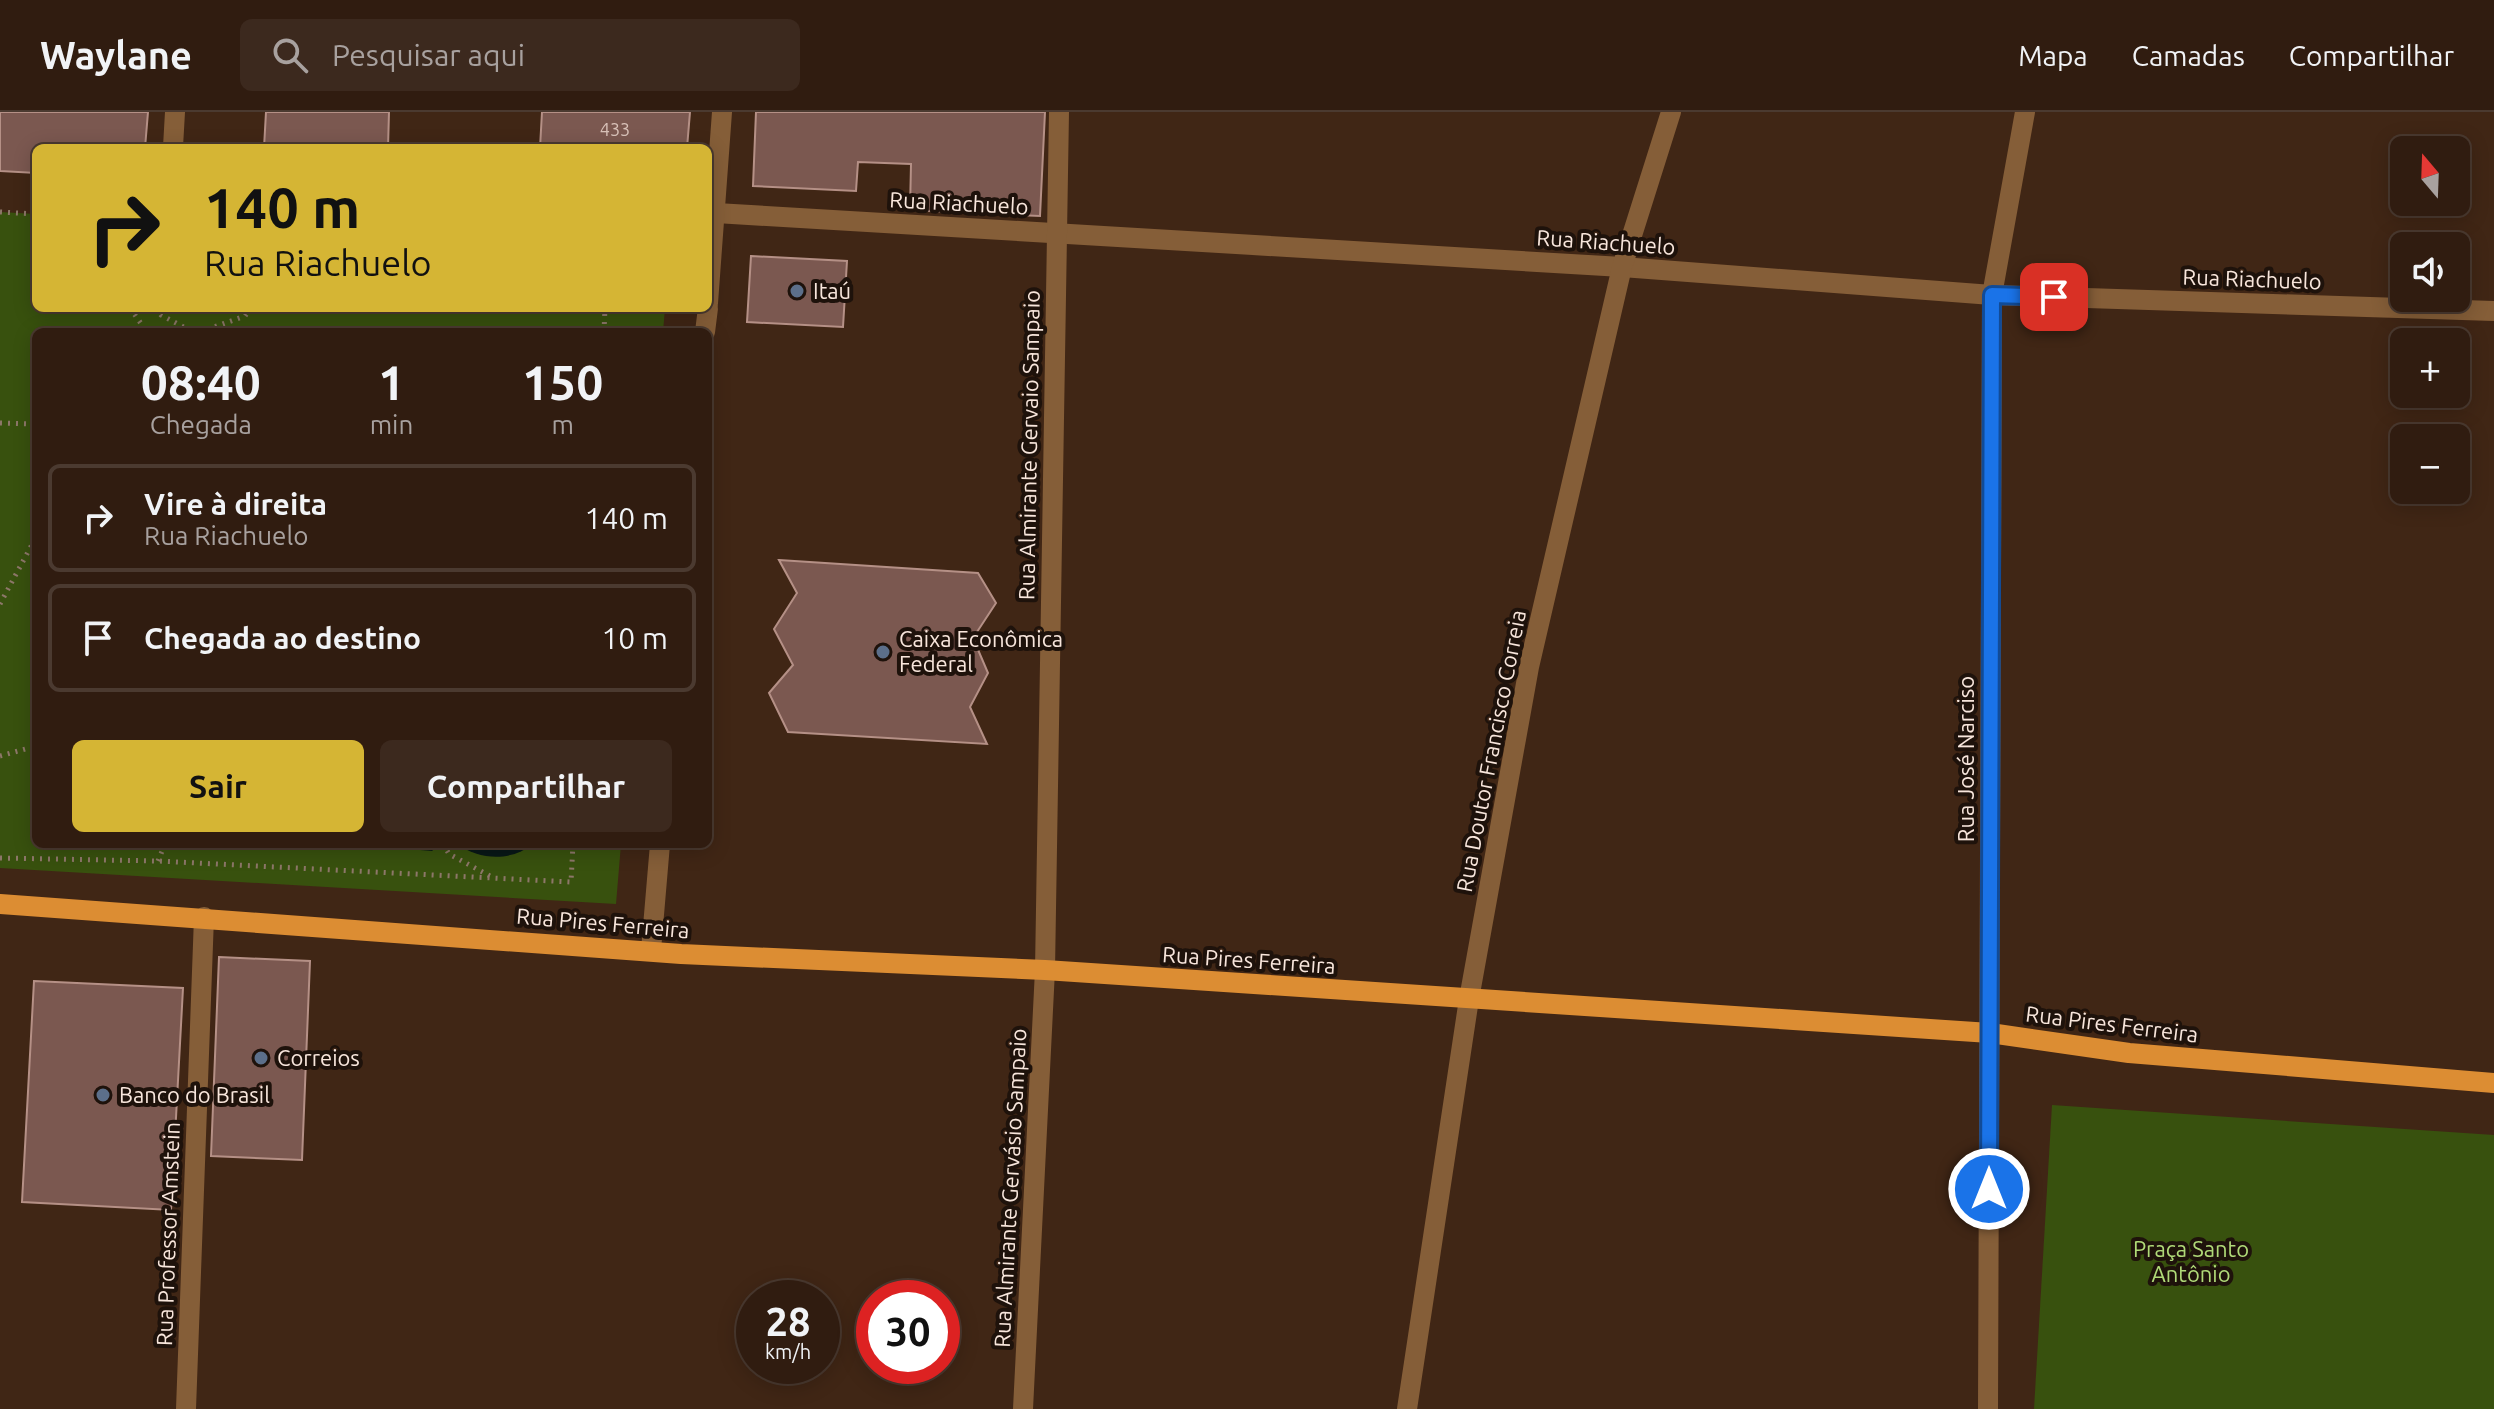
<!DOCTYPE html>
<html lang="pt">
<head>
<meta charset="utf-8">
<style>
	:root { --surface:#301c10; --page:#3c291e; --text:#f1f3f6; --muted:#a8a19f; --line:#4b3a30; --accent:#d5b534 }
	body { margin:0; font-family:Ubuntu,sans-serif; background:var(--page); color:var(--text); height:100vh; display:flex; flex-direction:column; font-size:30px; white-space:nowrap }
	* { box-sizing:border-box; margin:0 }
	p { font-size:26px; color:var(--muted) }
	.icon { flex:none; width:44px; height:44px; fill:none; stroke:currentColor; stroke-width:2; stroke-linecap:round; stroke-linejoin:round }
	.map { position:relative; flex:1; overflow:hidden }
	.sheet { position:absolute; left:32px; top:216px; width:680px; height:520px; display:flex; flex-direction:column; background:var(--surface); border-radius:12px; box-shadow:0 4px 20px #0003,0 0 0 2px var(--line) }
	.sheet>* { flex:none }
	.top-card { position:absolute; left:32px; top:32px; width:680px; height:168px; border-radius:12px; box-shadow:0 4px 20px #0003,0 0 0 2px var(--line); background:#d5b534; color:#111; overflow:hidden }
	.needle { width:52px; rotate:341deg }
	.tools { position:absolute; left:2390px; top:24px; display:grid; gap:16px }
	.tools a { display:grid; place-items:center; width:80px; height:80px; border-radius:12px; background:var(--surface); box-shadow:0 4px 20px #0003,0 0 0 2px var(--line); font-size:40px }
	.speed { position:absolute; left:736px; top:1168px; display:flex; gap:16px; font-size:40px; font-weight:700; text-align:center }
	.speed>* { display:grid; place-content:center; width:104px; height:104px; border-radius:50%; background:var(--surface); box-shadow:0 4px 20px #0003,0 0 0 2px var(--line); line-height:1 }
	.speed small { font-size:20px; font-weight:400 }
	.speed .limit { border:12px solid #d22; background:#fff; color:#111 }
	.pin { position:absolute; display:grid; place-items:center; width:68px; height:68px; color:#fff; margin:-34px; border-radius:16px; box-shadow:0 4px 12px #0006 }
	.me { position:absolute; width:88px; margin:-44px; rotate:0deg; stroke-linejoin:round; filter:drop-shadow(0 0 6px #0008) }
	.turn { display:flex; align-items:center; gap:28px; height:168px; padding:0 40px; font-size:36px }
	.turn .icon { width:104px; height:104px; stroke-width:2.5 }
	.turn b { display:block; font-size:56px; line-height:68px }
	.eta { display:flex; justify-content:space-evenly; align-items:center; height:136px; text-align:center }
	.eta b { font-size:48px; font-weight:700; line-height:56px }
	.button { display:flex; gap:16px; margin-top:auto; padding:16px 40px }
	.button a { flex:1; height:92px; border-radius:12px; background:var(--accent); color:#111; font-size:32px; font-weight:700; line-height:92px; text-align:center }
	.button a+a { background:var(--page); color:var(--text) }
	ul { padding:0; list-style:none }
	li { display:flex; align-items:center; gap:24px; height:108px; margin:0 16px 12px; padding:0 24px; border:4px solid var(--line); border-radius:12px }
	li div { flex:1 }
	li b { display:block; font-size:30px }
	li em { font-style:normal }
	header { display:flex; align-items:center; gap:48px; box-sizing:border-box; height:112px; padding:0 40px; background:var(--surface); border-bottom:2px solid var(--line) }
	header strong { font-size:38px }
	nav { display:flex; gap:44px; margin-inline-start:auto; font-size:28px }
	.search { width:560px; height:72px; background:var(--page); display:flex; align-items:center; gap:20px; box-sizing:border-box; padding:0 28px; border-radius:12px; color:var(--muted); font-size:30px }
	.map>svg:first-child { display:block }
</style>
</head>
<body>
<header>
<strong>Waylane</strong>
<div class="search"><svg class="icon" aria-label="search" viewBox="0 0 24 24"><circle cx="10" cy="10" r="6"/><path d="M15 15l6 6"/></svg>Pesquisar aqui</div>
<nav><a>Mapa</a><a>Camadas</a><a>Compartilhar</a></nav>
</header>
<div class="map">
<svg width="2494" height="1297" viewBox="0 0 2494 1297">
	<rect width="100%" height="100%" fill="#402615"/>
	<g fill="#38510e">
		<polygon points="0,100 36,102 36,196 665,196 663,220 36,220 36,732 621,732 616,792 0,756"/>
		<polygon points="2052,993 2494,1023 2494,1297 2034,1297"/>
	</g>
	<g fill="#081717">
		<polygon points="342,732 427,732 433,739"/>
		<path d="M457,732H533C510,750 480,748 457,732Z"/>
	</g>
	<g fill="#7b5850" stroke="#b59086" stroke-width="2">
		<polygon points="0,0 148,0 145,36 36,36 36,61 0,59"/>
		<polygon points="266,0 389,0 388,36 264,36"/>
		<polygon points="542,0 690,0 687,36 540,36"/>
		<polygon points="756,0 1045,0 1040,104 910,98 911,52 858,50 856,79 753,74"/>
		<polygon points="751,144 847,149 843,215 747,210"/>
		<polygon points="779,448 978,461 996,491 973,526 988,561 970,595 987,632 788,620 769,581 793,553 774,517 797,481"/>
		<polygon points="219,845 310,849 302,1048 211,1044"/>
		<polygon points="34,869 183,876 171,1098 22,1090"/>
	</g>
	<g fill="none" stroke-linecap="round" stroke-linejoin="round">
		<g stroke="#8d7769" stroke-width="5" stroke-dasharray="2 6" stroke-linecap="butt">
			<polyline points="0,100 36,102"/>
			<polyline points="130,196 147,220"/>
			<polyline points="156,196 161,203 193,220"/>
			<polyline points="200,220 245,204 251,196"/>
			<polyline points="604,220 605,196"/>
			<polyline points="0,311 36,312"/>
			<polyline points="0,492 36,425"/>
			<polyline points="0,644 36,634"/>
			<polyline points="443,732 449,742 490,764"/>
			<polyline points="0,746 158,749 571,770 573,732"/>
			<polyline points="158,749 165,732"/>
		</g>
		<g stroke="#855e38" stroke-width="20">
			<polyline points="173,35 175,0"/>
			<polyline points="716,101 1622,155 1992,183 2494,199"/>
			<polyline points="708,191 722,0"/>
			<polyline points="705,220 708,196"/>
			<polyline points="651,838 660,732"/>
			<polyline points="186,1297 204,805"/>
			<polyline points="1023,1297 1045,858 1059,0"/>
			<polyline points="1407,1297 1469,887 1529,555 1622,155 1671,0"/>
			<polyline points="1988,1297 1992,183 2025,0"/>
		</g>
		<polyline stroke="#dc8d33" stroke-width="20" points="0,792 681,842 1045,858 1990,921 2129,941 2494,971"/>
	</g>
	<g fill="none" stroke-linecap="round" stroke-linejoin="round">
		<defs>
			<polyline id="route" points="1989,1077 1992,183 2054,185"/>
		</defs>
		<use href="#route" stroke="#114b97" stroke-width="20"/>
		<use href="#route" stroke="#1a73e8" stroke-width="14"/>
	</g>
	<g fill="#5c6f8a" stroke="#1e120b" stroke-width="3">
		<circle cx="797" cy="179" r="8"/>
		<circle cx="883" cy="540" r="8"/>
		<circle cx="261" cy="946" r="8"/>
		<circle cx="103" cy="983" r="8"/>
	</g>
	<g text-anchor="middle" stroke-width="8" stroke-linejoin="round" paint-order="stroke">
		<g font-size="18" fill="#d9c2b9">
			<text x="615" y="24">433</text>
		</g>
		<g font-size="22" fill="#f8e6dc" stroke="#1e120b">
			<text transform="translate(959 91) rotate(3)" y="8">Rua Riachuelo</text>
			<text transform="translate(1606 130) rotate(4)" y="8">Rua Riachuelo</text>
			<text transform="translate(2252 167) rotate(2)" y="8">Rua Riachuelo</text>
			<text transform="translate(1029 333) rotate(-89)" y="8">Rua Almirante Gervaio Sampaio</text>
			<text transform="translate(1491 639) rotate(-79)" y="8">Rua Doutor Francisco Correia</text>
			<text transform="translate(1966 647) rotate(-90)" y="8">Rua José Narciso</text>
			<text transform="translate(603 811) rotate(5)" y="8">Rua Pires Ferreira</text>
			<text transform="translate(1249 848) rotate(4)" y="8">Rua Pires Ferreira</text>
			<text transform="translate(2112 912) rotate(7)" y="8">Rua Pires Ferreira</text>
			<text transform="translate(1010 1076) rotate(-87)" y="8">Rua Almirante Gervásio Sampaio</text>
			<text transform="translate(168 1122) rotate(-88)" y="8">Rua Professor Amstein</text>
		</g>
		<g font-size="22" fill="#f8e6dc" stroke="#1e120b" text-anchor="start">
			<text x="813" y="187">Itaú</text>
			<text x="899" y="535">Caixa Econômica<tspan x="899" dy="25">Federal</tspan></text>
			<text x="277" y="954">Correios</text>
			<text x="119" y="991">Banco do Brasil</text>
		</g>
		<g font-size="22" fill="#b0da78" stroke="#1e120b">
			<text x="2191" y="1145">Praça Santo<tspan x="2191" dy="25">Antônio</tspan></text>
		</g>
	</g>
</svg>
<div class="tools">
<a><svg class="needle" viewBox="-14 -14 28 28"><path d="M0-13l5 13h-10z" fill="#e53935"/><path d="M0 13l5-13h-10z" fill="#a8a19f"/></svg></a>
<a><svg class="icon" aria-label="sound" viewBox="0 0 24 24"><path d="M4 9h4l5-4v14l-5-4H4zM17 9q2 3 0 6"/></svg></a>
<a>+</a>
<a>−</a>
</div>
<div class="speed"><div>28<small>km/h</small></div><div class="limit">30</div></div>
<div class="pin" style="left:2054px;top:185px;background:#d93025"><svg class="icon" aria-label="arrive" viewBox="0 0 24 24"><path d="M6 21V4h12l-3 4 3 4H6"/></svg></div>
<svg class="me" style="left:1989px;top:1077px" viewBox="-20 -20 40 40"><circle r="17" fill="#1a73e8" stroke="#fff" stroke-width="3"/><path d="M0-11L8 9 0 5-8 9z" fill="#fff"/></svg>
<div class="top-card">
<div class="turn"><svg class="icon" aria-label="right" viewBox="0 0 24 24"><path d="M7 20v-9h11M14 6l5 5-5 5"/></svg><div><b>140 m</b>Rua Riachuelo</div></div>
</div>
<section class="sheet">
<div class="eta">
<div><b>08:40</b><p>Chegada</p></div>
<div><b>1</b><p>min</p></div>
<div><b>150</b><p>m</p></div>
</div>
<ul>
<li><svg class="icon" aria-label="right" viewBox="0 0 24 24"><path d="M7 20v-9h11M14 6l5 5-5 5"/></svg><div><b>Vire à direita</b><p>Rua Riachuelo</p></div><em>140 m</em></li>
<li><svg class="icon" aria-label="arrive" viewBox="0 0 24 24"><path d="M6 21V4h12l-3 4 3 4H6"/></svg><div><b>Chegada ao destino</b></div><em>10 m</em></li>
</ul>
<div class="button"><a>Sair</a><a>Compartilhar</a></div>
</section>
</div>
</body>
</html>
